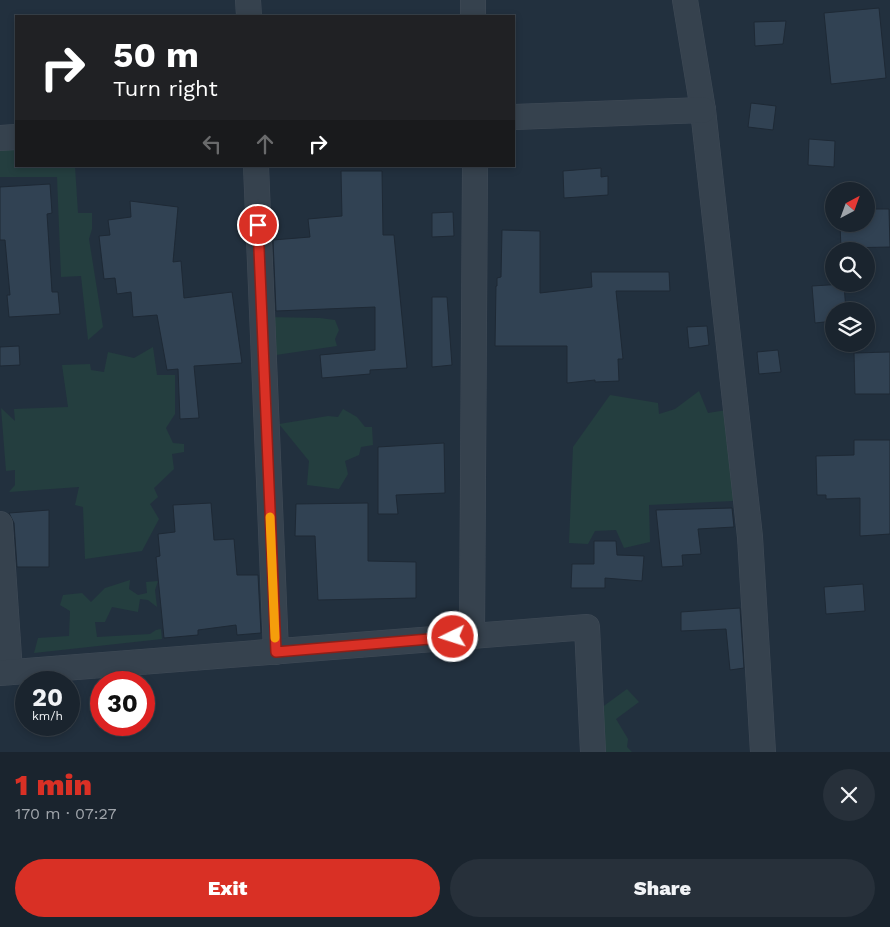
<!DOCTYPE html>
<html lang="en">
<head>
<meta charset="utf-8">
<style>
	:root { --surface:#1a242e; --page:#27303a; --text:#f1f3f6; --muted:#9fa4aa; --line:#38414a; --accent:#d93025 }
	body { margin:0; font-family:"Work Sans",sans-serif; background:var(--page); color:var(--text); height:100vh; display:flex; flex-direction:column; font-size:19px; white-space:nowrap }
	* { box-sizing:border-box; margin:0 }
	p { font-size:16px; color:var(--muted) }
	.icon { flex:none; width:28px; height:28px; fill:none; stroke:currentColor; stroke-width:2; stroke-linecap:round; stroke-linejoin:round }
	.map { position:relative; height:752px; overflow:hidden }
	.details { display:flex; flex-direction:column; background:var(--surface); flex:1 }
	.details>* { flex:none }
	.hud { position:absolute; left:15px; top:15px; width:500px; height:152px; border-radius:0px; box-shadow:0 2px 8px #0003,0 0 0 1px var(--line); background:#202124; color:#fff; overflow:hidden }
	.needle { width:32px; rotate:41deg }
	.buttons { position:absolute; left:825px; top:182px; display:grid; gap:10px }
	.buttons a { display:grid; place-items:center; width:50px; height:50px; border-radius:50%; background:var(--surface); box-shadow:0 2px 8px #0003,0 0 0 1px var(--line); font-size:25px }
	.speed { position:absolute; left:15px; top:671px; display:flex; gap:10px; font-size:25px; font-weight:700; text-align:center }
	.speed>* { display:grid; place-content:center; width:65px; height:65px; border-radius:50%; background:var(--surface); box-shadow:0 2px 8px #0003,0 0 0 1px var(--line); line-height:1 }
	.speed small { font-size:12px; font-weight:400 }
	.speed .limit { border:8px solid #d22; background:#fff; color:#111 }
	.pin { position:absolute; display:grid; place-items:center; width:42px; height:42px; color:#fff; margin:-21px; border:2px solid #fff; border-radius:50%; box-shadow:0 1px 5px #0007 }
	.me { position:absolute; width:55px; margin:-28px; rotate:266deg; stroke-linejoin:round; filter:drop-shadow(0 0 4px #0008) }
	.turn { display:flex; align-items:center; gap:18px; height:105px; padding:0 15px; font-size:22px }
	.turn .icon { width:65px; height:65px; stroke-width:2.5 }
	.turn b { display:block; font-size:35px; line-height:42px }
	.lanes { display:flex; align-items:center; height:48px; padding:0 15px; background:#0003; justify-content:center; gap:25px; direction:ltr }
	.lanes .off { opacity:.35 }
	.round { display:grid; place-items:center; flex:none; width:52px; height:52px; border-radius:26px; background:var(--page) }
	.head { display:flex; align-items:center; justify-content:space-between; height:85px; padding:0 15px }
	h1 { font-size:30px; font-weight:800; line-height:38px; color:var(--accent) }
	.primary-button { display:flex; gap:10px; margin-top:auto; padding:10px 15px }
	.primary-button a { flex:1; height:58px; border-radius:30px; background:var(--accent); color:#fff; font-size:20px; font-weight:800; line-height:58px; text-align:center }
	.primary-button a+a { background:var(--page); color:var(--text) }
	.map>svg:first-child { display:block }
</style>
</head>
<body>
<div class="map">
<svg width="890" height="752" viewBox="0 0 890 752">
	<rect width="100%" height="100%" fill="#22303e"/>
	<g fill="#243e3f">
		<polygon points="0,149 16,149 16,166 75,166 78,213 92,213 92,229 89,239 103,327 88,340 81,276 61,277 57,177 0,177"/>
		<polygon points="267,317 320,318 335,320 339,330 335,339 337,346 269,356"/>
		<polygon points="153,347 157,375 175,375 175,414 166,428 173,443 184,444 184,452 172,454 174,469 154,488 158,497 150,504 159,519 142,551 85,559 83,507 75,505 79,487 9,492 15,485 15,470 6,471 1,408 15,421 14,409 68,407 62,365 90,364 91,370 104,372 108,352 134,358"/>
		<polygon points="699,391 708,413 745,407 753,500 649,505 650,542 624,548 616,530 595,531 588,544 569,543 573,447 610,395 658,403 659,414 675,409"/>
		<polygon points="343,409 357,417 365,427 372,427 373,445 361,447 359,455 345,461 348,474 339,489 307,485 309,461 279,424 328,416 338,417"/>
		<polygon points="130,580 129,589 138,595 147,593 146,582 158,581 155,590 157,607 148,600 140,599 138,612 112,607 105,622 95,622 97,637 150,634 156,630 161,629 162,639 34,653 38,638 69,636 70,611 60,605 63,595 82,593 91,602 105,588"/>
		<polygon points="627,689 639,702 616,719 628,739 627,747 632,752 604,752 601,708"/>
	</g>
	<g fill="#314253" stroke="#1e2935">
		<polygon points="879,8 886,78 831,84 824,13"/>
		<polygon points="786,21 783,44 755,46 754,22"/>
		<polygon points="751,103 776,106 773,130 748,127"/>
		<polygon points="809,139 835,141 834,167 808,165"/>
		<polygon points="601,168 601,177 608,176 608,195 564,198 563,171"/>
		<polygon points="341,171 382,171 383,235 394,235 407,368 370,370 370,374 322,378 320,355 375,350 375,307 276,311 273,240 310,237 308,219 342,216"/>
		<polygon points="50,184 52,213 47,214 52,292 58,292 60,314 9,317 7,295 10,295 5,240 0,240 0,187"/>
		<polygon points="130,201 178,207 173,262 181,261 184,298 232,292 242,363 194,366 199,418 180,419 178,369 167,370 157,315 133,317 131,292 117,294 115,278 104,279 99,236 110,235 108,220 131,217"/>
		<polygon points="866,209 889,209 890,247 841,248 840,224 866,224"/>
		<polygon points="453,212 454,236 432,237 432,213"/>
		<polygon points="502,230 540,231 540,293 592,287 591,272 669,272 670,291 616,291 623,359 618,359 619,381 595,382 595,380 567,383 567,346 495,346 496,286 497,286 497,278 501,277"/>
		<polygon points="844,284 846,311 834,311 834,321 815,323 812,286"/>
		<polygon points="432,297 447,297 452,365 432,367"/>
		<polygon points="707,326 709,345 689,348 687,327"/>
		<polygon points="19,346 20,365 0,366 0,347"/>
		<polygon points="778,350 781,372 759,374 757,352"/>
		<polygon points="890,352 890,394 855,394 854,353"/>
		<polygon points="854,440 890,440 890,534 860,536 860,498 826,499 826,495 817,495 816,456 854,455"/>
		<polygon points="444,443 445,493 396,495 398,514 378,514 378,447"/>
		<polygon points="211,503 214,540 234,539 237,575 258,575 261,633 237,635 236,625 198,630 198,635 164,638 156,557 160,556 158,534 175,532 173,505"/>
		<polygon points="368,503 368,561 416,562 416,598 318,600 315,536 295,536 296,504"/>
		<polygon points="732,508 734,527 698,529 701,554 682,555 683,566 662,567 656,510"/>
		<polygon points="49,510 49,567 17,567 14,523 9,513"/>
		<polygon points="594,541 616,541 617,555 644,556 642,581 605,578 605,588 571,588 572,564 594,564"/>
		<polygon points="863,584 865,611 826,614 824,587"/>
		<polygon points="740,608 744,668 730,670 726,629 681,631 681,612"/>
	</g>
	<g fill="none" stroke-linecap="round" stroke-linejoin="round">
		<defs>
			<g id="minor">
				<polyline points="248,0 249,16"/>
				<polyline points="473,0 473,16"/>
				<polyline points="685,0 703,110 750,537 763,752"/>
				<polyline points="514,117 703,110"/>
				<polyline points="0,138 16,137"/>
				<polyline points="256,166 276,652"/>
				<polyline points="0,524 10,672"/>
				<polyline points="472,636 475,166"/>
				<polyline points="0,673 587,627 593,752"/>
			</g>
		</defs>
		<use href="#minor" stroke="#404b57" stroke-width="26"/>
		<use href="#minor" stroke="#36424e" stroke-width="25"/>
	</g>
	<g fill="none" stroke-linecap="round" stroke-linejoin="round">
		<defs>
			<polyline id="route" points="258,225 276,652 453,637"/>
		</defs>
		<use href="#route" stroke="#8d1f18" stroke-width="12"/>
		<use href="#route" stroke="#d93025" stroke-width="9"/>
		<polyline stroke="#f59e0b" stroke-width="9" points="270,517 275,638"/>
	</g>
</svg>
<div class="buttons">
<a><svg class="needle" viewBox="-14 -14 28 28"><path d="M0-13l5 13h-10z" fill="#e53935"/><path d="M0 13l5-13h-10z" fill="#9fa4aa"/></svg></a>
<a><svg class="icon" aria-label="search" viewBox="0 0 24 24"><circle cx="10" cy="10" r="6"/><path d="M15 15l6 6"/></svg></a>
<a><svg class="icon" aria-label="layers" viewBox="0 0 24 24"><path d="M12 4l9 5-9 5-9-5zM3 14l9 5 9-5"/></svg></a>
</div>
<div class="speed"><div>20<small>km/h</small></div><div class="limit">30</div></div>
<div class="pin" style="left:258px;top:225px;background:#d93025"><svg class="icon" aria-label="arrive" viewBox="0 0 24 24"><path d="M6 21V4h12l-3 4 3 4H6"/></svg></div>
<svg class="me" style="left:453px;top:637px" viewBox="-20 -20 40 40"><circle r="17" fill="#d93025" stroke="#fff" stroke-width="3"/><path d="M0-11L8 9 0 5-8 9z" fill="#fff"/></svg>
<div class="hud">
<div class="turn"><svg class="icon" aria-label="right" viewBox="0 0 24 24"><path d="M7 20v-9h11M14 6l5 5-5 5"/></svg><div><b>50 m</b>Turn right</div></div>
<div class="lanes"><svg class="icon off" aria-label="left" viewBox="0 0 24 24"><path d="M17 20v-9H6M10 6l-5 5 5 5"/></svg><svg class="icon off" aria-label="ahead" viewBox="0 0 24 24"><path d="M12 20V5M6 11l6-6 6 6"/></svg><svg class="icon" aria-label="right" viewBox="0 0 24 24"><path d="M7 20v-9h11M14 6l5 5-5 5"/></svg></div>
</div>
</div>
<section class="details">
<div class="head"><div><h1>1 min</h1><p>170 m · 07:27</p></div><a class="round"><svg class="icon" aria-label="close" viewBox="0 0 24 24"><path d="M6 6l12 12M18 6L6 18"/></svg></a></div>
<div class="primary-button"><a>Exit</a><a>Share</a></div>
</section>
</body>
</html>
